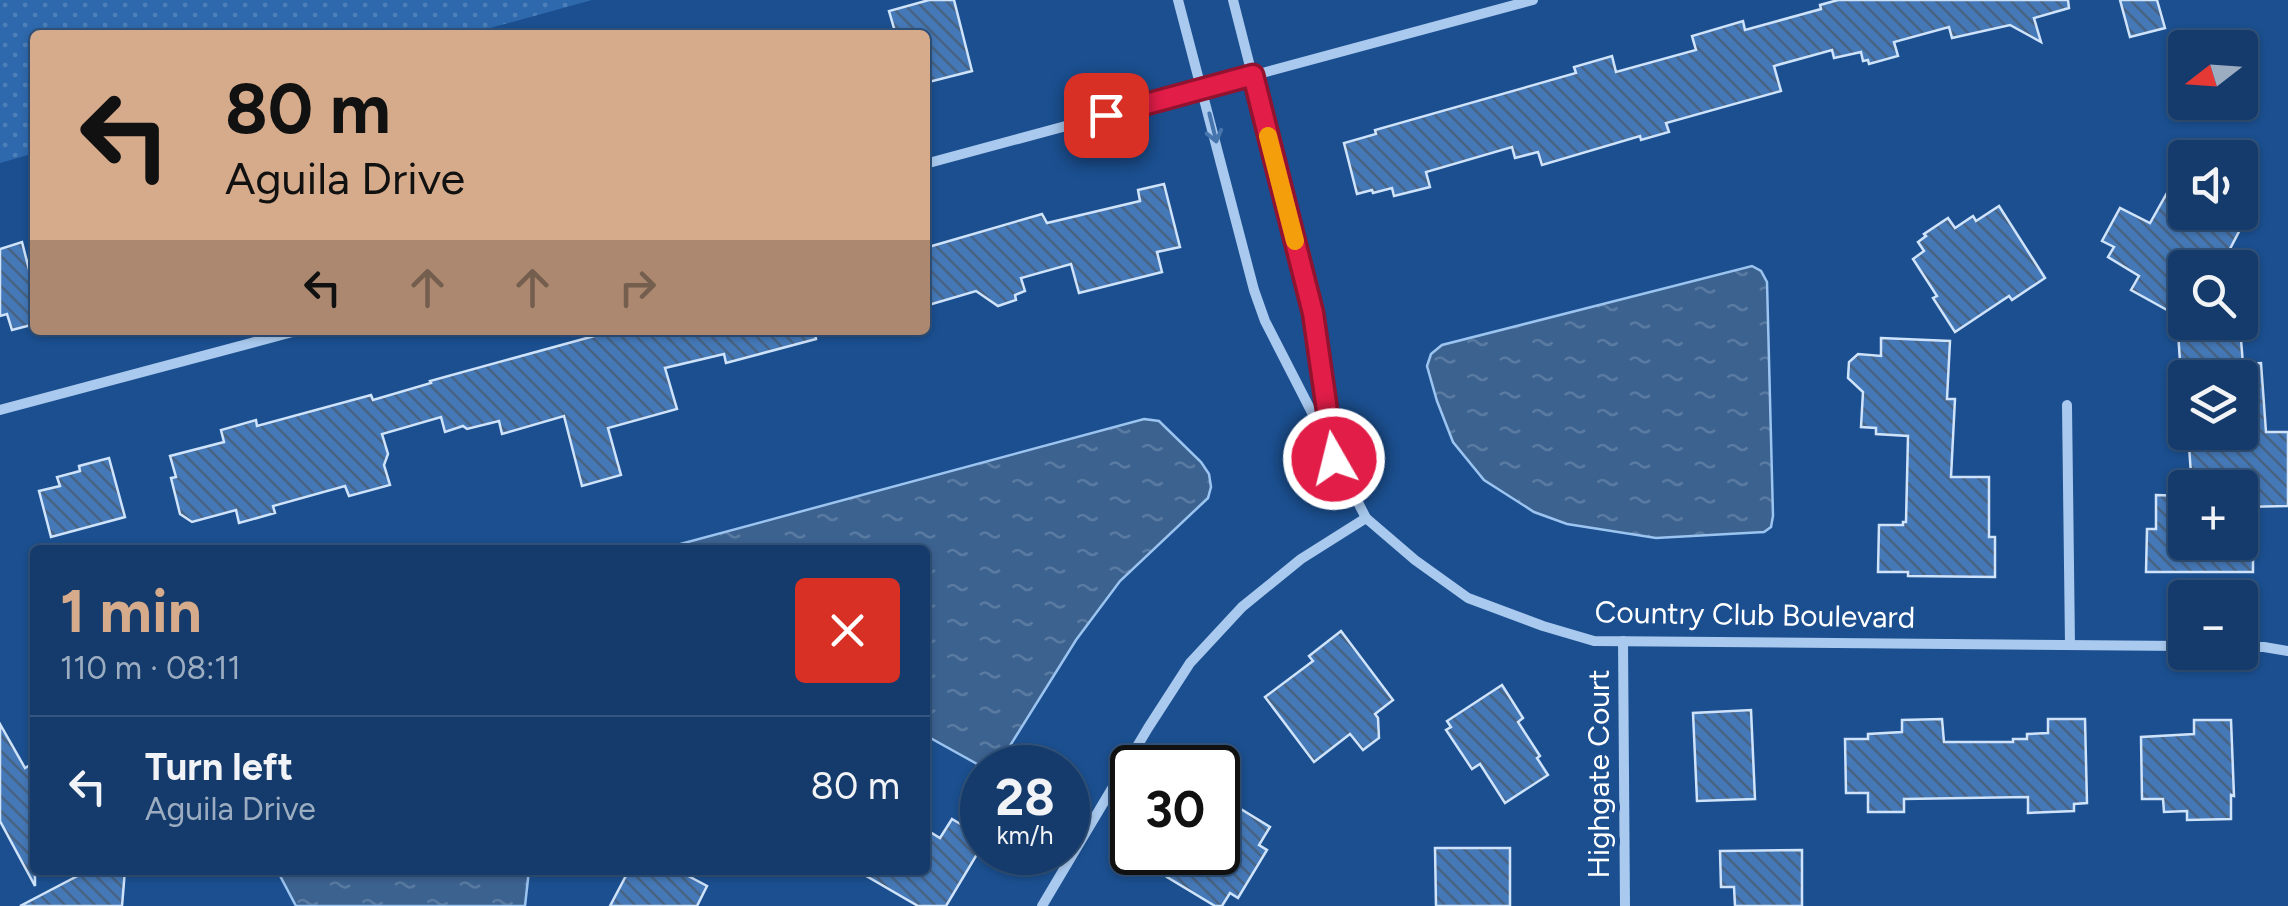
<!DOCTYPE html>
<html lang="en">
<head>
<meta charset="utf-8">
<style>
	:root { --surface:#143b6b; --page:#1d4271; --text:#f1f3f6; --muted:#9dadc1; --line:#33557e; --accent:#d6ab8b }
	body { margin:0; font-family:Figtree,sans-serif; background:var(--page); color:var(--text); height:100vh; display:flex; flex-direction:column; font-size:38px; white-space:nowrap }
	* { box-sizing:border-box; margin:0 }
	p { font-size:32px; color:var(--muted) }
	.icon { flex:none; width:55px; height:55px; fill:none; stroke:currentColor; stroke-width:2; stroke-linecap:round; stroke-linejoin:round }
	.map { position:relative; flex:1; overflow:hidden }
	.sheet { position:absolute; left:30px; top:545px; width:900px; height:330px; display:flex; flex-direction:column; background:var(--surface); border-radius:10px; box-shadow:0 2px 8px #0004,0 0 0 2px var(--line) }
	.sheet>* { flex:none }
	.top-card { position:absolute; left:30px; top:30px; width:900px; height:305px; border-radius:10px; box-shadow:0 2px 8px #0004,0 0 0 2px var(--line); background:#d6ab8b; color:#111; overflow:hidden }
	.needle { width:65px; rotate:253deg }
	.tools { position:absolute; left:2168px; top:30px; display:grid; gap:20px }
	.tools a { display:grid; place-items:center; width:90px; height:90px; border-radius:10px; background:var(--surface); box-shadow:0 2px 8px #0004,0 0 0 2px var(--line); font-size:50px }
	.speed { position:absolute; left:960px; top:745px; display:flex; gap:20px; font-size:50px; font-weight:700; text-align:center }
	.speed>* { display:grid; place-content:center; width:130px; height:130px; border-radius:50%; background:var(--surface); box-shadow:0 2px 8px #0004,0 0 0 2px var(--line); line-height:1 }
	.speed small { font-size:25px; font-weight:400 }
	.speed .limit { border:5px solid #111; border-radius:15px; background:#fff; color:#111 }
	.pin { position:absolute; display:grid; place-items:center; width:85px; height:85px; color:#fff; margin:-42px; border-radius:20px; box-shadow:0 5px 15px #0006 }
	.me { position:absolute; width:110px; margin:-55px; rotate:352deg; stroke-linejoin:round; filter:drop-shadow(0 0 8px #0008) }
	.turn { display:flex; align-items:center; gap:35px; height:210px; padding:0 30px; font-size:45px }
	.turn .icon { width:130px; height:130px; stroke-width:2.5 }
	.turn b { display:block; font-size:70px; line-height:85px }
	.lanes { display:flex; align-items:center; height:95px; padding:0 30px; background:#0003; justify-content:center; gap:50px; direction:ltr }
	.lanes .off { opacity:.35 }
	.round { display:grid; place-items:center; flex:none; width:105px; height:105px; border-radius:10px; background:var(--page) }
	.overview { display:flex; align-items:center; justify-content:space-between; height:170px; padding:0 30px }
	h1 { font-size:60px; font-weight:700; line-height:75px; color:var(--accent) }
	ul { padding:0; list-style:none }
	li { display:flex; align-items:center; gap:30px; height:140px; padding:0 30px; border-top:2px solid var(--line) }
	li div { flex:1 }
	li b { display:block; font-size:38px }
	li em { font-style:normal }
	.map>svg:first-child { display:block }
</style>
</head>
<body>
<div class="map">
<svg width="2288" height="906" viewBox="0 0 2288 906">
	<defs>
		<pattern id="grass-dots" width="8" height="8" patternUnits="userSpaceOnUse" patternTransform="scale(2.5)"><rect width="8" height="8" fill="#2e69ad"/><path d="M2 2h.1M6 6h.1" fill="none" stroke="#4d80b9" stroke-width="1.8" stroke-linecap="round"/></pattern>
		<pattern id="water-ripples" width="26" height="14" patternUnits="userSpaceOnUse" patternTransform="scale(2.5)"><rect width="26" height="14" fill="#3c6290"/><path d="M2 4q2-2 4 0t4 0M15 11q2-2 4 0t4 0" fill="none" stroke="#597aa1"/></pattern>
		<pattern id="building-back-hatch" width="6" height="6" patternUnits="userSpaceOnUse" patternTransform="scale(2.5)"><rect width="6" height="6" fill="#4478b7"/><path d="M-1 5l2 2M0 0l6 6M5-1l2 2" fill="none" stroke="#486282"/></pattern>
	</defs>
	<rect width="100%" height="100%" fill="#1b4f8f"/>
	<polygon fill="url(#grass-dots)" points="0,0 592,0 465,35 35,35 35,153 0,163"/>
	<g fill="url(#water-ripples)" stroke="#9cc4f0" stroke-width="2.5">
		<polygon points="1752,266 1761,271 1767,282 1773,516 1771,527 1764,532 1656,538 1567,524 1534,512 1484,480 1453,442 1437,401 1427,366 1431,354 1442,345"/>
		<polygon points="1144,419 1159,421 1201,462 1209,474 1211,487 1208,498 1120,581 1076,640 1003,757 990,766 979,765 925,735 925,550 658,550"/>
		<polygon points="277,870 529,870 525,906 296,906"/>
	</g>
	<g fill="url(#building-back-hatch)" stroke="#cfe3fa" stroke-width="2.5">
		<polygon points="929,0 954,0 972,71 925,83 925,35 896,35 889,11"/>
		<polygon points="1838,0 2068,0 2069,8 2034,18 2041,42 2010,25 1952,38 1949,27 1894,42 1898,56 1869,64 1868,60 1863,61 1861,52 1834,58 1832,50 1774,66 1781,91 1666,123 1669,132 1641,140 1640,136 1542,165 1538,152 1515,158 1512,147 1426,172 1430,187 1394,196 1392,188 1373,193 1372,190 1357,194 1344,143 1376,134 1375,130 1576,73 1574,67 1612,56 1616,72 1696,50 1692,36 1743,21 1745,30 1821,9 1820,5"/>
		<polygon points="2120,0 2157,0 2165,28 2130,37"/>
		<polygon points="2185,161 2185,212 2226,212 2244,222 2220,268 2185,268 2185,320 2131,290 2139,276 2108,257 2114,247 2102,241 2120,208 2150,223"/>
		<polygon points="1164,184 1180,247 1157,252 1162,272 1079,293 1071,264 1021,278 1025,291 1015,295 1016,300 998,306 976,291 925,306 925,248 1042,214 1047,223 1140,201 1138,190"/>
		<polygon points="1999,206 2045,278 2012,300 2009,296 1955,332 1933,298 1937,296 1913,259 1924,251 1918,242 1926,236 1924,234 1948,218 1955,228 1973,216 1976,221"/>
		<polygon points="22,242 35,293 35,324 12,330 7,314 0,316 0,249"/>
		<polygon points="2240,328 2243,364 2261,363 2266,432 2288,432 2288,506 2240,507 2240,488 2192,488 2188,432 2240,432 2240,378 2181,376 2178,332"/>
		<polygon points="616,330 815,330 816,339 726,363 724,354 665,368 677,409 608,428 621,475 582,486 564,416 502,434 499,421 467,429 463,426 445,432 441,417 382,434 388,454 384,465 390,485 349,496 345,486 273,506 275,513 239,523 236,510 192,522 180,514 171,478 176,477 170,456 224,442 221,430 256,420 257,426 371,395 373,400 431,383 430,381"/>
		<polygon points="1881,338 1950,341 1947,399 1955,399 1951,477 1989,477 1989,537 1995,537 1995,577 1908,576 1908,572 1878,572 1879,525 1903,525 1903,522 1906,522 1908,436 1876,434 1876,428 1861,427 1863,392 1848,378 1849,362 1858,354 1881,356"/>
		<polygon points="109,458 125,517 51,537 39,491 60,486 57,477 80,471 79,466"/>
		<polygon points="2156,495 2185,496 2185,542 2253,542 2253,572 2146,572 2147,529 2156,529"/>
		<polygon points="1341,631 1393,700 1375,714 1378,718 1379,738 1363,750 1350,734 1314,762 1265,697 1313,661 1309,656"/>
		<polygon points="1502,685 1523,718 1518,722 1540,756 1537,758 1548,775 1505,803 1480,764 1472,769 1446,730 1451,727 1447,721"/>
		<polygon points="1751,710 1755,799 1697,801 1693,713"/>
		<polygon points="1942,719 1944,742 2013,742 2013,739 2027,739 2027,734 2048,733 2048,719 2085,719 2087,803 2074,804 2074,811 2028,813 2028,797 1904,799 1904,812 1868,812 1868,793 1846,793 1845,739 1868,739 1868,734 1902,732 1902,720"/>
		<polygon points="2194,720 2231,720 2234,796 2231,795 2231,819 2187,820 2187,811 2164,812 2163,799 2142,799 2141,737 2194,734"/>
		<polygon points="0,724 25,768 35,762 35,886 0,821"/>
		<polygon points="1218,795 1270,827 1259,845 1267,850 1238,898 1230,893 1222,906 1215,906 1167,877 1182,852 1218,852"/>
		<polygon points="952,819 982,837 982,846 946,906 918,906 856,870 925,870 925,829 940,838"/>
		<polygon points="1435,848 1510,848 1510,906 1436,906"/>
		<polygon points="1802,850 1802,906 1735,906 1734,887 1721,887 1720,851"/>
		<polygon points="89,870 125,870 122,906 20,906"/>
		<polygon points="629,870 677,870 707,886 697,906 610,906"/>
	</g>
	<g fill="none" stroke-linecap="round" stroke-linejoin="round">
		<g stroke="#a9c9ee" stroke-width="10">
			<polyline points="1178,0 1254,290 1265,321 1366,518 1415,560 1468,598 1543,626 1594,641 2185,646"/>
			<polyline points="1233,0 1313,313 1333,448"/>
			<polyline points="925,164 1533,0"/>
			<polyline points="2067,405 2070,645"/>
			<polyline points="0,410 300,330"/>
			<polyline points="1623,641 1625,906"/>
			<polyline points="2240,647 2264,647 2288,651"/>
			<polyline points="1042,906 1148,728 1190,663 1242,607 1301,559 1366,518"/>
		</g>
	</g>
	<defs><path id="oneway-shaft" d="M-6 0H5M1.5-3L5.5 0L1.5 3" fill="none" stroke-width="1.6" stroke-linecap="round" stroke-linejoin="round" transform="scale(2.5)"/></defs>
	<use stroke="#4674ac" href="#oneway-shaft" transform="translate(1213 128) rotate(76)"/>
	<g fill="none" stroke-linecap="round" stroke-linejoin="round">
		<defs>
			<polyline id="route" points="1106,115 1253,75 1313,313 1334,459"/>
		</defs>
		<use href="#route" stroke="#92132f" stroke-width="25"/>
		<use href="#route" stroke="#e11d48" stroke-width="18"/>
		<polyline stroke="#f59e0b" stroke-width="18" points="1268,136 1295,241"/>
	</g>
	<g text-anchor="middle" stroke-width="10" stroke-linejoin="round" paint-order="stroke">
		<g font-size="30" fill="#fff" stroke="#1b4f8f">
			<text transform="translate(1755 615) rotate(1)" y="10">Country Club Boulevard</text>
			<text transform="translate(1599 774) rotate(-90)" y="10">Highgate Court</text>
		</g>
	</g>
</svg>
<div class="tools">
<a><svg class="needle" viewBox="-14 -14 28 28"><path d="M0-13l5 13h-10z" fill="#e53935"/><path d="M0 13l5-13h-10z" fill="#9dadc1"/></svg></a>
<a><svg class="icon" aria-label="sound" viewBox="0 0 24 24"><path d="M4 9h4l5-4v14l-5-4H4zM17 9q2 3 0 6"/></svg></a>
<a><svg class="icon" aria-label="search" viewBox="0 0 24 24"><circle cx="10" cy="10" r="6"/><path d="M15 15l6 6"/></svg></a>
<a><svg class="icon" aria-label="layers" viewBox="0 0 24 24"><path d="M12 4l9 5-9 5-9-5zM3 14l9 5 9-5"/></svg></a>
<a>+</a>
<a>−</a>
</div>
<div class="speed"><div>28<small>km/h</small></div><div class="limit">30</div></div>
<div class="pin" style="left:1106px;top:115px;background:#d93025"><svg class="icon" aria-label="arrive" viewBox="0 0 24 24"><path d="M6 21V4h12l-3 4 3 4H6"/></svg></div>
<svg class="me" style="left:1334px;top:459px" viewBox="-20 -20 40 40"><circle r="17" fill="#e11d48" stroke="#fff" stroke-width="3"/><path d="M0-11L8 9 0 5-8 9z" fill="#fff"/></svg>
<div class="top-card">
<div class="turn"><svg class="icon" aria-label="left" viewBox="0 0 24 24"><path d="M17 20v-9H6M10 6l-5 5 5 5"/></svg><div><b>80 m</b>Aguila Drive</div></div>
<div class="lanes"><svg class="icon" aria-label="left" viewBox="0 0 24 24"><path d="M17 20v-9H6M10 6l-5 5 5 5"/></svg><svg class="icon off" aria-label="ahead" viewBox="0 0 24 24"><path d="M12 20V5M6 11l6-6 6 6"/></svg><svg class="icon off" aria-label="ahead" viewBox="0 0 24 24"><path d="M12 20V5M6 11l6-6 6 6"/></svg><svg class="icon off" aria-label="right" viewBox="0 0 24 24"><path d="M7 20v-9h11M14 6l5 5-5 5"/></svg></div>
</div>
<section class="sheet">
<div class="overview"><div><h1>1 min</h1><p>110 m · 08:11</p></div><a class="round" style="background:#d93025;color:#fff"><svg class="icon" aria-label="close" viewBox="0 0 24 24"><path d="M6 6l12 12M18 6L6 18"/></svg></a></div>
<ul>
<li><svg class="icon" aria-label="left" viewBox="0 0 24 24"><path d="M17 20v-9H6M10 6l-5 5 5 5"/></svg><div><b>Turn left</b><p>Aguila Drive</p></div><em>80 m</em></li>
</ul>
</section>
</div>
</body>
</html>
